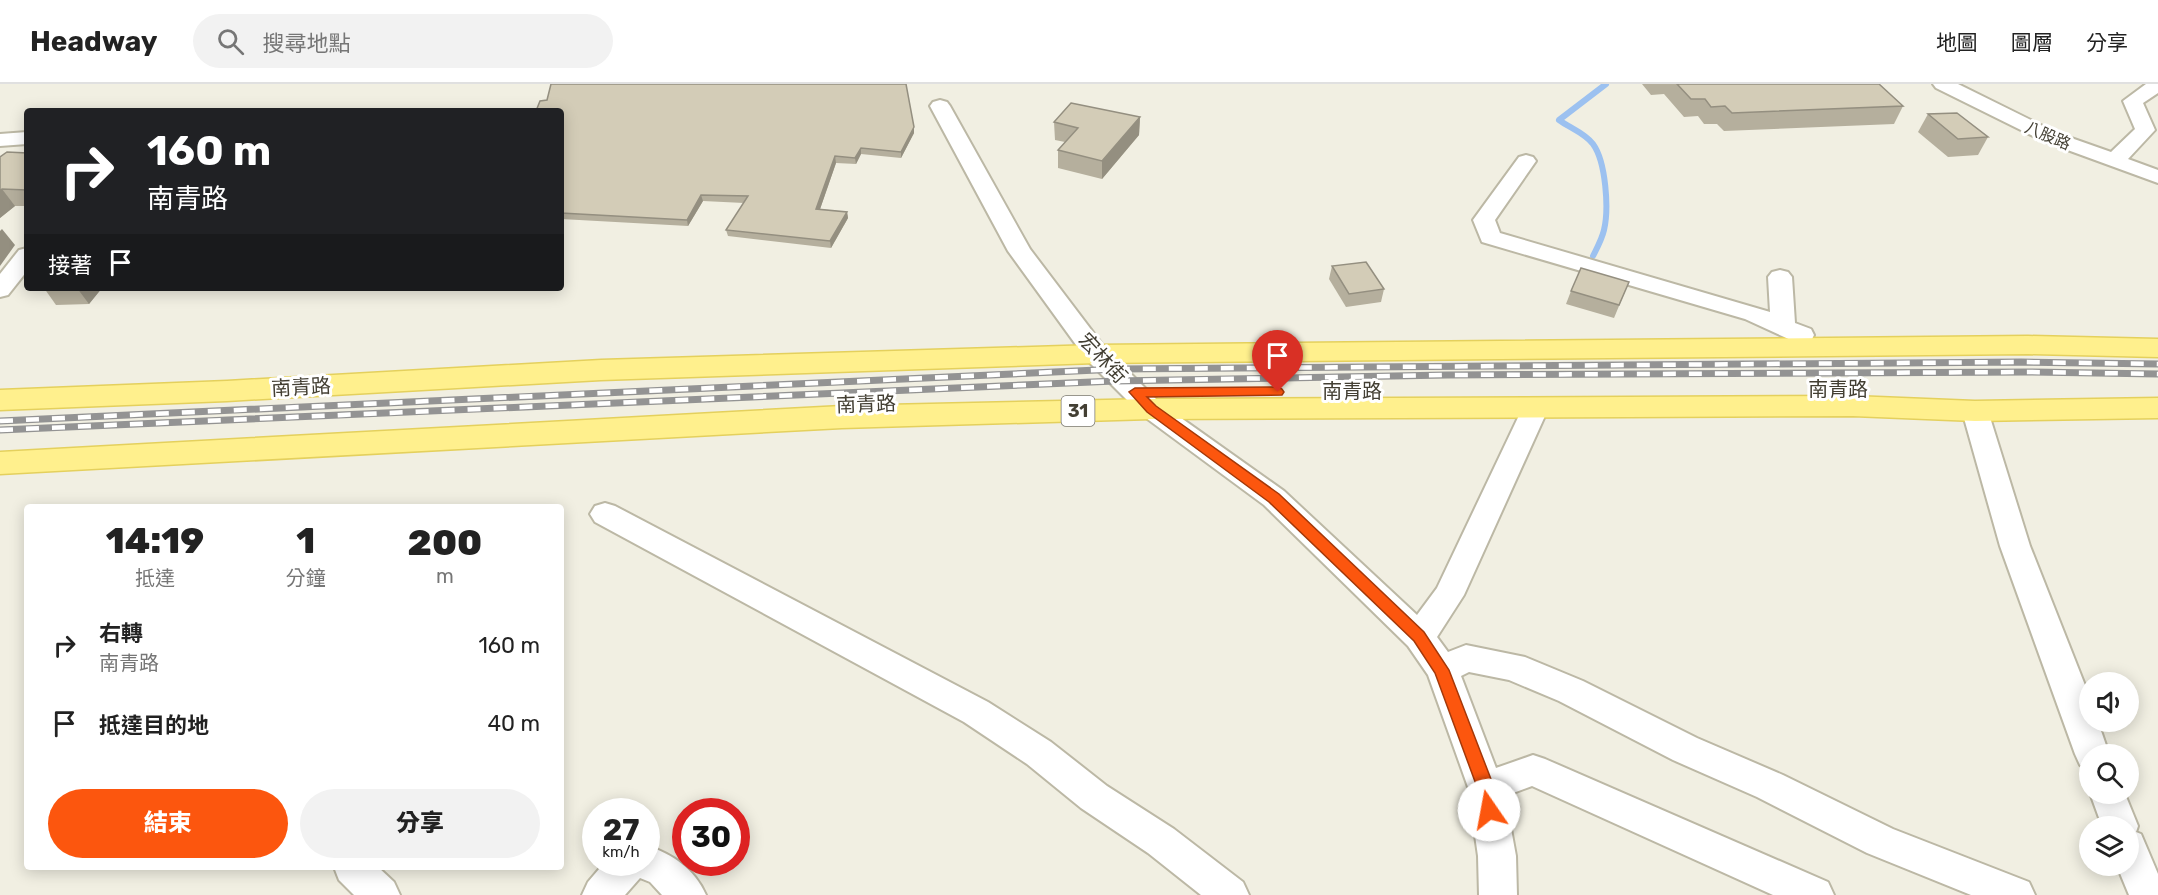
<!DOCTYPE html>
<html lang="zh-TW">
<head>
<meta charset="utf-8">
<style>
	:root { --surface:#fff; --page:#f2f2f2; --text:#222; --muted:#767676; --line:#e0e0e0; --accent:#fc560e }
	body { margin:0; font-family:Rubik,"Noto Sans TC",sans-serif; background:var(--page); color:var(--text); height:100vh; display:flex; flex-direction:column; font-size:22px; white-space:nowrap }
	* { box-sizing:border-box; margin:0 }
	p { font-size:20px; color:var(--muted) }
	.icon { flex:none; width:33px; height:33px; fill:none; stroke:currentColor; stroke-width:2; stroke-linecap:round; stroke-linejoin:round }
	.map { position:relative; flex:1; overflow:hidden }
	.drawer { position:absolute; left:24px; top:420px; width:540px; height:366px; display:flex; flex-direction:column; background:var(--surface); border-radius:6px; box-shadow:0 3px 15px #0003 }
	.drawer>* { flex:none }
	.guide { position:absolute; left:24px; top:24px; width:540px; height:183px; border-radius:6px; box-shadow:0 3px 15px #0003; background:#202124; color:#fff; overflow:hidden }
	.buttons { position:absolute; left:2079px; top:588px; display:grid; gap:12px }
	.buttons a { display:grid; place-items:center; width:60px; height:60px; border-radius:50%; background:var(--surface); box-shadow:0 3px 15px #0003; font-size:30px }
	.speed { position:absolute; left:582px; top:714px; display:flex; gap:12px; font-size:30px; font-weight:700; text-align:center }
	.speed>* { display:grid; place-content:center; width:78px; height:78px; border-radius:50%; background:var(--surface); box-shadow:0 3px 15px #0003; line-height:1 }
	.speed small { font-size:15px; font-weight:400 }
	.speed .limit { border:9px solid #d22; background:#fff; color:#111 }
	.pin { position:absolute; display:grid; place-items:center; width:51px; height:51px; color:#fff; margin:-62px -26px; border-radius:50% 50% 50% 0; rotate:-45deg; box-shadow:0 0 6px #0007 }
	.pin .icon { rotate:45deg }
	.me { position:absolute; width:66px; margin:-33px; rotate:348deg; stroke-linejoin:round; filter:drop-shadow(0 0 4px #0008) }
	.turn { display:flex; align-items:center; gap:21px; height:126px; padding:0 24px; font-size:27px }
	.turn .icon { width:78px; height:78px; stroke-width:2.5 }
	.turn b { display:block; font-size:42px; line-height:51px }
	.then { display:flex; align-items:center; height:57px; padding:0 24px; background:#0003; gap:12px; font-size:22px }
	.eta { display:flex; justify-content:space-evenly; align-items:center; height:102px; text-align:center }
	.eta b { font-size:36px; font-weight:800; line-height:42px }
	.primary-button { display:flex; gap:12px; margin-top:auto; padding:12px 24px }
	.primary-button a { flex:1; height:69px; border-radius:36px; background:var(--accent); color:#fff; font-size:24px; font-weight:800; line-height:69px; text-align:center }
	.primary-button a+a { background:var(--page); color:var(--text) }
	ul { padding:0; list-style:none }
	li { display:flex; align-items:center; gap:18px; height:78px; padding:0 24px }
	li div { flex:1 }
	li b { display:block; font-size:22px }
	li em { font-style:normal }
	header { display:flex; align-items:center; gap:36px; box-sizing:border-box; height:84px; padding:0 30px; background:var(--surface); border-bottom:2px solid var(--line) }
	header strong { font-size:28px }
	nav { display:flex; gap:33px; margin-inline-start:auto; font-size:21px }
	.search { width:420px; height:54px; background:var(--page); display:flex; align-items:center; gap:15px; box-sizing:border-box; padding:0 21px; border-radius:33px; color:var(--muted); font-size:22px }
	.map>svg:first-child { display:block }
</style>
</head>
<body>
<header>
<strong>Headway</strong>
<div class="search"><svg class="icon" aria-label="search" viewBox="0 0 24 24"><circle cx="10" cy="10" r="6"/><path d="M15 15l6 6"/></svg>搜尋地點</div>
<nav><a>地圖</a><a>圖層</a><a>分享</a></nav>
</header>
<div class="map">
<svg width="2158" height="811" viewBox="0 0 2158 811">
	<rect width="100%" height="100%" fill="#f1efe2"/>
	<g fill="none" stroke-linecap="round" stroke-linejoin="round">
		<path stroke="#9cc1f0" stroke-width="6" d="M1593,172C1597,164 1602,155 1604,146C1609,125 1606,78 1593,60C1585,49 1570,44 1559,36L1606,0"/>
		<defs>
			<g id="minor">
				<polygon points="1933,0 1958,0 2057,49 2111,68 2135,45 2123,17 2146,0 2158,0 2158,9 2143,19 2155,46 2128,75 2158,86 2158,99 2043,57 1936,4"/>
				<polygon points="940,16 947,18 950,22 1030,165 1105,264 1160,319 1284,407 1417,531 1437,504 1523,323 1527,317 1536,314 1545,317 1549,323 1464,511 1437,553 1448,568 1466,561 1525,573 1583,597 1697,654 1783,691 1893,745 2029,798 2035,811 1971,811 1867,769 1757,713 1673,676 1559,617 1509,596 1469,588 1461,592 1496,684 1533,671 1545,675 1828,798 1834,811 1773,811 1532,702 1505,712 1516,772 1517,811 1479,811 1478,772 1468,703 1428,591 1408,562 1264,421 1142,331 1087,276 1008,167 930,22 933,18"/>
				<polygon points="27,48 27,60 0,62 0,50"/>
				<polygon points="1526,71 1533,73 1536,77 1495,136 1500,149 1770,228 1768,193 1772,188 1780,186 1788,188 1792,193 1795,239 1811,245 1814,251 1811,257 1802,259 1793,257 1745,235 1482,158 1473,136 1519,73"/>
				<polygon points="27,164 27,187 8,211 0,213 0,190 19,166"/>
				<polygon points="1975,318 1984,321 1988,327 2030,462 2090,614 2090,638 2098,638 2109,670 2090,670 2090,684 2080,681 2075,670 2000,462 1962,327 1966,321"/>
				<polygon points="605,419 615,422 988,618 1051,658 1107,702 1174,745 1243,798 1249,811 1201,811 1148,769 1081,724 1027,680 964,638 595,438 590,430 595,422"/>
				<polygon points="2090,709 2125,710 2138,742 2136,748 2141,750 2158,790 2158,811 2129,811 2117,782 2128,782 2128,742 2102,742"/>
				<path d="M646,761C673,771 694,784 706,811H662L650,798L640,794L625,811H582L588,798L605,778H646Z"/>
				<polygon points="334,783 378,783 394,798 400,811 354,811 339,796"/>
			</g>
			<g id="major">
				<polygon points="2028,252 2158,255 2158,273 2028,270 1096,279 601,296 227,317 0,326 0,306 227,297 601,276 1096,261"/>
				<polygon points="1853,312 1975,317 2158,314 2158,334 1975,337 1853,332 1151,335 842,344 0,390 0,368 842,322 1151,315"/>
			</g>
		</defs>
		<use href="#minor" stroke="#bcb8a5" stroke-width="4"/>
		<use href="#major" stroke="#e4d05d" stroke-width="3"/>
		<use href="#minor" fill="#fff" fill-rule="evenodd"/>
		<use href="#major" fill="#fff08d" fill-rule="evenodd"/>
		<defs>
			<g id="rail">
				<polyline points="0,337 1119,285 2021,278 2158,280"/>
				<polyline points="0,346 1115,297 1447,291 2031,288 2158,290"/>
			</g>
		</defs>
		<use href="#rail" stroke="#939393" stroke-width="7"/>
		<use href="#rail" stroke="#fff" stroke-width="4.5" stroke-dasharray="13" stroke-linecap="butt"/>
	</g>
	<g fill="#b5af9d">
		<polygon points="1642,0 1879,0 1903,22 1894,40 1724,47 1717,40 1704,40 1698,32 1684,33 1664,10 1651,11"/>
		<polygon points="561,27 914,49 901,74 861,70 856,80 836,79 820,125 847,128 848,134 831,164 728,152 726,146 744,119 703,117 688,142 561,135"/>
		<polygon points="1928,30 1988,53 1978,71 1948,73 1918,48"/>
		<polygon points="1140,33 1139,51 1102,95 1058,84 1058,66 1065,58 1055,56 1054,38"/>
		<polygon points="27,69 27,122 15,122 0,134 0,73"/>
		<polygon points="1332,182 1384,205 1381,218 1346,223 1329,195"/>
		<polygon points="1629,198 1614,234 1566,220 1571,207"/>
		<polygon points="44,204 102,204 89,220 56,221"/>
	</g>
	<g fill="#948f80">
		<polygon points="1140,33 1139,51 1102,95 1102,77"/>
		<polygon points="914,43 914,49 901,74 901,68"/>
		<polygon points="861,64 861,70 856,80 855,74"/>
		<polygon points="835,72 836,79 818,131 816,125"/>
		<polygon points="2,105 15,122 0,134 0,107"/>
		<polygon points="701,111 703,117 688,142 687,136"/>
		<polygon points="847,128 848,134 831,164 830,157"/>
		<polygon points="2,145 15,161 0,182 0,147"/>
		<polygon points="77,204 102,204 89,220"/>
	</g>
	<g fill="#d3ccb7" stroke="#948f80" stroke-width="1.5">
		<polygon points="551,0 906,0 914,43 901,68 861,64 855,74 835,72 816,125 847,128 830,157 726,146 748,112 701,111 687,136 561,129 561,27 536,27 540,17 547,16"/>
		<polygon points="1677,0 1879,0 1903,22 1732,29 1725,22 1711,23 1705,15 1691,15"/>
		<polygon points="1071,19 1140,33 1102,77 1058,66 1078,44 1054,38"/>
		<polygon points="1957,29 1988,53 1958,55 1928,30"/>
		<polygon points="7,68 27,69 27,106 2,105 0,107 0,73"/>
		<polygon points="1366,178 1384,205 1349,210 1332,182"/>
		<polygon points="1581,184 1629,198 1619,221 1571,207"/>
	</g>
	<polygon fill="#fc560e" stroke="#a43809" stroke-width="1.5" points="1278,303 1282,305 1284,308 1282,311 1147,313 1156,322 1279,410 1424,548 1449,586 1494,703 1498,726 1495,732 1489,734 1483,732 1477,703 1435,589 1414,557 1269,418 1147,328 1129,308 1135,304"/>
	<g text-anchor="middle" stroke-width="6" stroke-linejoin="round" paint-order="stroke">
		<g font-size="16" fill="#433f33" stroke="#fff">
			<text transform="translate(2048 51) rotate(23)" y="6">八股路</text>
		</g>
		<rect fill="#fff" stroke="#7b7970" stroke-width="1.5" x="1061.5" y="312" width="33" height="30" rx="4.5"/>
		<g font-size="18" font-weight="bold" fill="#433f33">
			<text x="1078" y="333">31</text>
		</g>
		<g font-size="20" fill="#433f33" stroke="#fff">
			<text transform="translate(1103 274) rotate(47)" y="7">宏林街</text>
			<text transform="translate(301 303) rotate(-3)" y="7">南青路</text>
			<text x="1838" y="312">南青路</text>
			<text x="1352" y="314">南青路</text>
			<text transform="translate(866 320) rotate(-2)" y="7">南青路</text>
		</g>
	</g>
</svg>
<div class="buttons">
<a><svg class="icon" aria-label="sound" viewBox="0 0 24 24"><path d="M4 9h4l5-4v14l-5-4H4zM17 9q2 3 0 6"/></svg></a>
<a><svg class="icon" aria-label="search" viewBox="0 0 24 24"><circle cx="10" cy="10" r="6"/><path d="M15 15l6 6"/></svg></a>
<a><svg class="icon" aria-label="layers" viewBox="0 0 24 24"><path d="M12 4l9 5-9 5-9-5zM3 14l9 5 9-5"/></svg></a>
</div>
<div class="speed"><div>27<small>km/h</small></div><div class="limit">30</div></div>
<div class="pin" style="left:1278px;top:308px;background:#d93025"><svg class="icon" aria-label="arrive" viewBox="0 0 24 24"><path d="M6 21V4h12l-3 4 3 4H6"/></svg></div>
<svg class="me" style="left:1489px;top:726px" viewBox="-20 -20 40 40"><circle r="19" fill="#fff"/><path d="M0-13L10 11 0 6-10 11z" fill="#fc560e"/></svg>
<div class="guide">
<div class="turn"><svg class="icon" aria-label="right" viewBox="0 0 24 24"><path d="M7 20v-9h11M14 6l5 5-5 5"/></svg><div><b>160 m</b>南青路</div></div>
<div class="then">接著<svg class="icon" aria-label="arrive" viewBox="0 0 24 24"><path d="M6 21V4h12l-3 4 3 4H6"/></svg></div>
</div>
<section class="drawer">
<div class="eta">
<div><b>14:19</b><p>抵達</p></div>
<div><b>1</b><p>分鐘</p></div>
<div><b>200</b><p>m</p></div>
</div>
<ul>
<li><svg class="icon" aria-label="right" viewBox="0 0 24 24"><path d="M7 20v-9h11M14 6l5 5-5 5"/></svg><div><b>右轉</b><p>南青路</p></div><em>160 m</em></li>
<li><svg class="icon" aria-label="arrive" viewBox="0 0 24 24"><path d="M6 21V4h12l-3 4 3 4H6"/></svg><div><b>抵達目的地</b></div><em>40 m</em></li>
</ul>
<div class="primary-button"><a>結束</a><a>分享</a></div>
</section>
</div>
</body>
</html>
